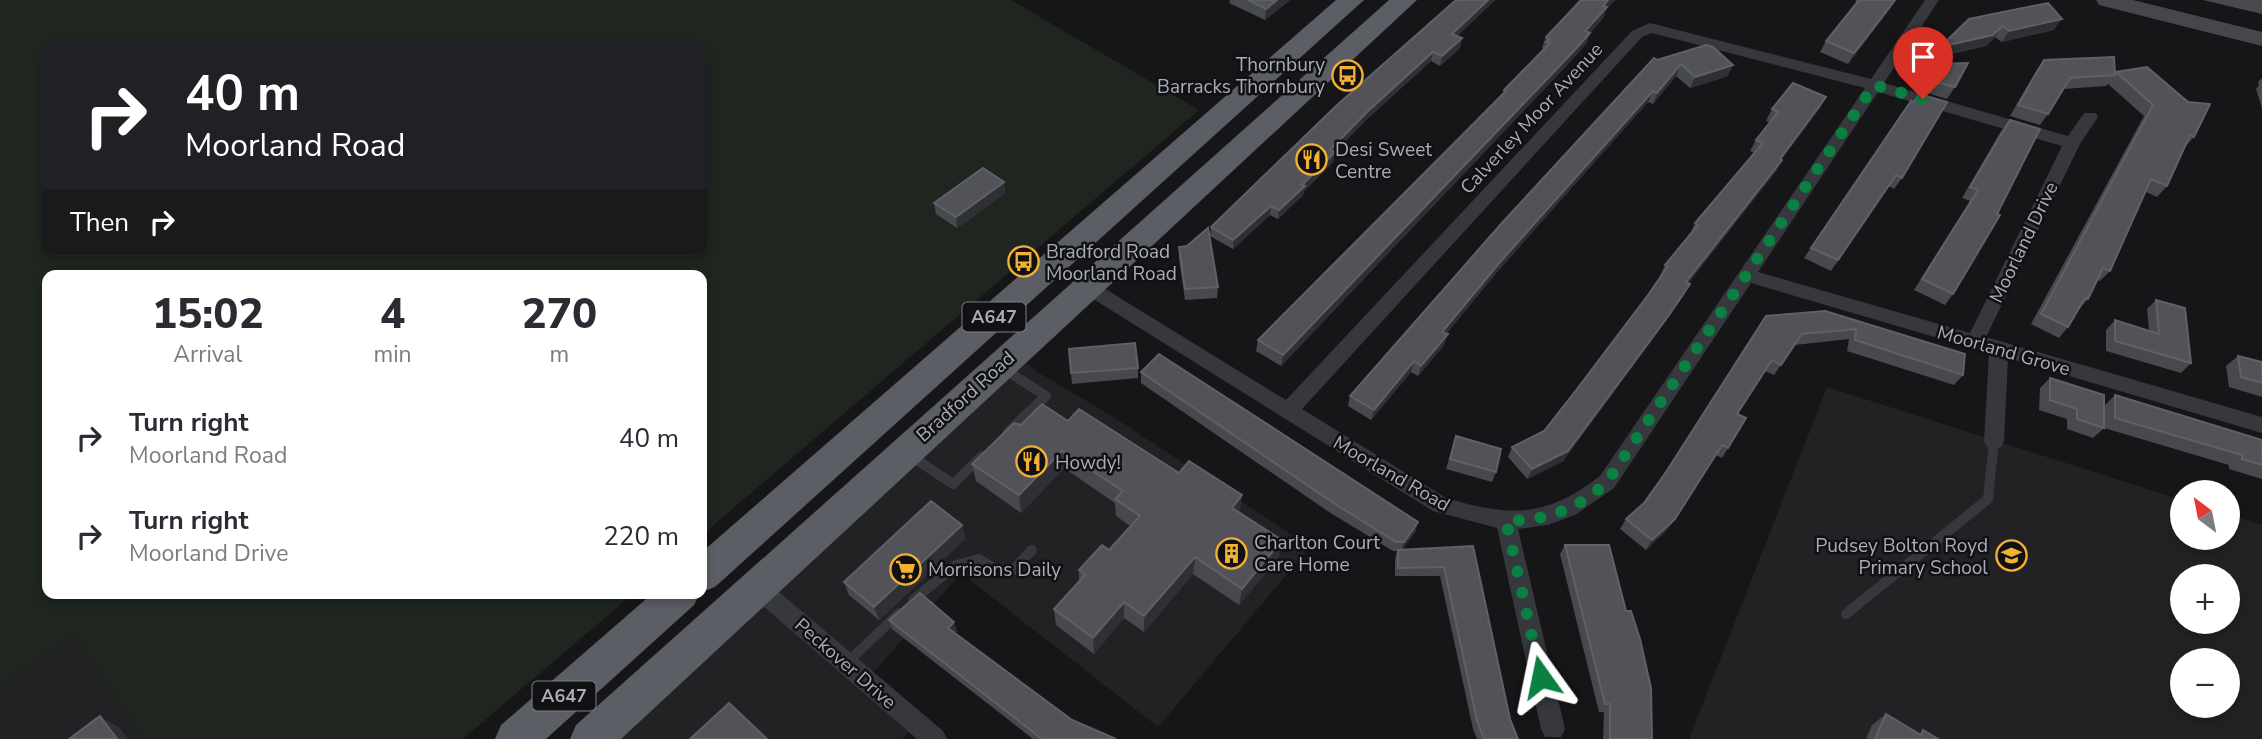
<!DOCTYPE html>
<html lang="en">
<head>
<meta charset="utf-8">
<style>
	:root { --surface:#fff; --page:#f2f2f3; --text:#2b2b33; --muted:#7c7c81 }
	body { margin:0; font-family:"Nunito Sans",sans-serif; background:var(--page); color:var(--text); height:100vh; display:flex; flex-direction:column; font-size:26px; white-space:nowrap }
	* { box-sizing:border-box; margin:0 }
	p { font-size:23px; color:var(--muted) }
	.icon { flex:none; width:38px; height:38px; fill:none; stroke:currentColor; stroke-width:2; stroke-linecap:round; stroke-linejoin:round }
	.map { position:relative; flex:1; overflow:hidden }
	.drawer { position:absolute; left:42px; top:270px; width:665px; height:329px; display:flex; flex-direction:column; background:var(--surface); border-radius:14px; box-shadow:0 4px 10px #0003 }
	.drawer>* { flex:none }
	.guide { position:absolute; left:42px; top:42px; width:665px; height:214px; border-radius:14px; box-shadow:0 4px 10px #0003; background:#202124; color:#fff; overflow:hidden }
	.needle { width:46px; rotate:328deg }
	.controls { position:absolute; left:2170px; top:480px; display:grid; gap:14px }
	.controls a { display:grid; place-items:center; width:70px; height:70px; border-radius:50%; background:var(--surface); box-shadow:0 4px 10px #0003; font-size:35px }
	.pin { position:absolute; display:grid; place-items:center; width:60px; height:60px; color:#fff; margin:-72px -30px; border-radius:50% 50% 50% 0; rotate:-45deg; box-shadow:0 0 7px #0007 }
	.pin .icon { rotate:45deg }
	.me { position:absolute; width:77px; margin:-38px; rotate:348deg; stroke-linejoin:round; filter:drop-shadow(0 0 5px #0008) }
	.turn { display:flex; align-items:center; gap:24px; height:147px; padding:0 28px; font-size:32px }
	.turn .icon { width:91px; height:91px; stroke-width:2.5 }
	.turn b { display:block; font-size:49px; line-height:60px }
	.then { display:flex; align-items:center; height:66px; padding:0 28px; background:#0003; gap:14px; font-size:26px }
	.eta { display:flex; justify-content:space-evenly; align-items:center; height:119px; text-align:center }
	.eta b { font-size:42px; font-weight:800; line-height:49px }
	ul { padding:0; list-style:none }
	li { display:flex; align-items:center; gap:21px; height:98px; padding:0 28px }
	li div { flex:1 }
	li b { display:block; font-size:26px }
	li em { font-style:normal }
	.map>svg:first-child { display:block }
</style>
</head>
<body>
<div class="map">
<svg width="2262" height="739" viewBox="0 0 2262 739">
	<rect width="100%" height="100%" fill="#161618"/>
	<g fill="#222225" fill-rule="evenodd">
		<polygon points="1014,352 1036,371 1112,416 1310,547 1158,727 961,573 867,680 916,724 902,739 591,739"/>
		<path d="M1827,387L2182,500V537H2228V514L2262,525V739H1689ZM2182,576H2228V621H2182ZM2182,660H2228V705H2182Z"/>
		<polygon points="73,635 144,739 0,739 0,684"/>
	</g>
	<path fill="#1e261f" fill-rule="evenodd" d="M0,0H1011L1199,110L702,535V275H47V593H634L463,739H144L73,635L0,684ZM47,47H702V250H47Z"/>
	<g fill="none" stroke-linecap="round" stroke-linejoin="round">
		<g stroke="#37383d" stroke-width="10">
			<polyline points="1002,368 1046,396 1008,432"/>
			<polyline points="911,456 953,484 982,456"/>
			<polyline points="913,600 956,565 979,559 995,569 1013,570 1032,550"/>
			<polyline points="1846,614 1988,499 1994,441"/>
			<polyline points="847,663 899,613"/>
		</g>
		<g fill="#37383d" fill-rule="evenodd">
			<path d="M1925,0H1939L1884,83L2068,136L2084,113H2096L2098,117L2080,144L1986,337L2262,417V433L2008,358L2004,441L2001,447L1994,449L1987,447L1984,441L1989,353L1751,283L1614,488L1575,515L1548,525L1518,529L1565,729L1561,737H1545L1541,729L1497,528L1433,511L1082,292L1079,287L1082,282H1094L1286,400L1632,31L1650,23L1871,79ZM1652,33L1865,88L1600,476C1546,518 1510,517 1446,498L1302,409L1642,37ZM1878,92L2062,146L1970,333L1758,272Z"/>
			<polygon points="757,577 765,580 943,731 947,739 917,739 749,594 746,587 749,580"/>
		</g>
		<polygon fill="#45474d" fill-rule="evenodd" points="2096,0 2133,0 2262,32 2262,46 2099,5"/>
		<g fill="#5b5e65" fill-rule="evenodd">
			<polygon points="1336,0 1364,0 715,587 702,592 702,552"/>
			<polygon points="1389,0 1417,0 621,739 570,739 576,725"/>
			<polygon points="653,593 700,593 694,605 546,739 495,739 501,725"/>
		</g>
	</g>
	<g fill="#47494d">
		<polygon points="1230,0 1290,0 1265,20 1229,3"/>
		<polygon points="1456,0 1495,0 1457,36 1462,38 1460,48 1440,66 1431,61 1365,121 1335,152 1333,162 1304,191 1303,195 1278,219 1270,215 1233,249 1210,236 1211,227"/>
		<polygon points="1855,0 1895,0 1889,10 1848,64 1820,52 1826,41 1857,3"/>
		<polygon points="2203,0 2262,0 2262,14"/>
		<polygon points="2048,3 2054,30 2002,42 1995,37 1986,46 1933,58 1940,47"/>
		<polygon points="1606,9 1603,18 1590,33 1586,44 1567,65 1281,366 1256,351 1258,340 1502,95 1504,90 1544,49 1542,48 1546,37"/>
		<polygon points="1706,45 1728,76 1690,88 1676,76 1653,104 1648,102 1497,272 1446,334 1444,345 1418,376 1411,372 1371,420 1348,406 1350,396 1657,60"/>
		<polygon points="2044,60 2115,73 2116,72 2194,137 2185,147 2167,186 2157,197 2146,192 2110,271 2100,281 2097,280 2088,299 2079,309 2068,327 2059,338 2031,324 2144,116 2108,84 2106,86 2063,89 2048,114 2040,125 2010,116 2036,71"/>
		<polygon points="1938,64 1955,87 1947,99 1921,91"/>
		<polygon points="2262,78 2262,108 2256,89 2259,85 2258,82"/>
		<polygon points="1826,97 1820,108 1781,160 1776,171 1688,283 1690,284 1684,295 1663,325 1563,461 1527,479 1508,457 1512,447 1544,431 1648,295 1661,276 1660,276 1665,265 1690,234 1695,223 1754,153 1750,151 1756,140 1770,122 1766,121 1772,109"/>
		<polygon points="1911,101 1902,178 1894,189 1889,186 1831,271 1804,258"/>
		<polygon points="2010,120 1953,294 1945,305 1914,290 1970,201 1962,198 2001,131"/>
		<polygon points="1004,182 1005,193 957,228 936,214 934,203"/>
		<polygon points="1179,247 1218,287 1217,298 1185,300 1179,258"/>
		<polygon points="2156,300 2191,363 2181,373 2106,351 2106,330 2115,320 2149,330 2147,309"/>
		<polygon points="1825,311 1963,375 1954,385 1847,351 1849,339 1795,345 1774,375 1765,371 1737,414 1728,448 1722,458 1716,455 1668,529 1646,550 1620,529 1626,519 1644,503 1666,472 1766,316"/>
		<polygon points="1069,349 1138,368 1138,378 1072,384"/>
		<polygon points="2238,356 2262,362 2262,397 2229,387 2226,366"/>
		<polygon points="1141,372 1418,522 1415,532 1402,550 1473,546 1510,719 1518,739 1477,739 1473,729 1440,576 1395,576 1395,559 1397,551 1393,551 1329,512 1141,383"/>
		<polygon points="2050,378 2104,428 2093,438 2067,429 2067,419 2039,410 2040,388"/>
		<polygon points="2115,395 2262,440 2262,479 2229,469 2229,465 2104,428 2104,406"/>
		<polygon points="1068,421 1240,513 1279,557 1239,605 1193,574 1144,632 1124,618 1094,654 1056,625 1054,609 1079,582 1079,570 1109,550 1130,526 1116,516 1115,503 1064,468 1021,513 976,481 972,464 1021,425"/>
		<polygon points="1456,436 1496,472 1492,482 1446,469"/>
		<polygon points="962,525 965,539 879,620 849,595 844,582"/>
		<polygon points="1565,545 1652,739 1603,739 1604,712 1599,712 1560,554"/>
		<polygon points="889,620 957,631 954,633 1072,720 1116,739 1033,739 892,629"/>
		<polygon points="1886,714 1919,734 1923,730 1938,739 1866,739 1872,725"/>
	</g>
	<g fill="#2f3033">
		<polygon points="1277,0 1290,0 1265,20 1266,9"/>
		<polygon points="1488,0 1495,0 1450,43 1452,34"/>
		<polygon points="1608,0 1616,0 1606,9 1603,18 1581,42 1585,31 1603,6"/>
		<polygon points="1895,0 1889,10 1848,64 1854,53"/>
		<polygon points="2062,19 2054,30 2002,42 2009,31"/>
		<polygon points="2003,26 1995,37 1986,46 1933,58 1940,47"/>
		<polygon points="1590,33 1586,44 1567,65 1281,366 1283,355"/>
		<polygon points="1462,38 1460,48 1440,66 1442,56"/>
		<polygon points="1433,52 1431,61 1365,121 1328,159 1330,150 1367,112"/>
		<polygon points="1681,64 1676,76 1653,104 1657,93"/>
		<polygon points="1733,65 1728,76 1690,88 1695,77"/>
		<polygon points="1653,91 1648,102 1497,272 1439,342 1442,332 1501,261"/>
		<polygon points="1826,97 1820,108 1773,170 1780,159"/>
		<polygon points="1335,152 1333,162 1304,191 1303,195 1278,219 1279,210"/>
		<polygon points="1782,160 1776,171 1681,293 1686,282"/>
		<polygon points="1004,182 1005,193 957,228 956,217"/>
		<polygon points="1271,206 1270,215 1233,249 1233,240"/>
		<polygon points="1690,284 1684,295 1663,325 1563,461 1527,479 1532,469"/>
		<polygon points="1448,334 1444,345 1418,376 1421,366"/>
		<polygon points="1414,361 1411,372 1371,420 1374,410"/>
		<polygon points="1062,451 1064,468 1021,513 1019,495"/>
		<polygon points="1242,495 1240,513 1232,508"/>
		<polygon points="1675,519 1668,529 1646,550 1652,540"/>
		<polygon points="1418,522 1415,532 1401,551 1404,542"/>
		<polygon points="962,525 965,539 879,620 874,607"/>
		<polygon points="1282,540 1279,557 1239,605 1242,589"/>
		<polygon points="1195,557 1193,574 1144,632 1144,616"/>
		<polygon points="1124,602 1124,618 1094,654 1093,638"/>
		<polygon points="954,622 957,631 950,637 948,628"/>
		<polygon points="100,716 120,728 128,739 117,739"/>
	</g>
	<g fill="#525359" stroke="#5f6168" stroke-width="2">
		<polygon points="1248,0 1277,0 1266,9"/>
		<polygon points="1456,0 1488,0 1452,34 1462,38 1442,56 1433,52 1367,112 1330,150 1335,152 1302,185 1305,186 1279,210 1271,206 1233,240 1211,227 1336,106"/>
		<polygon points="1581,0 1608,0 1603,6 1607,7 1585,31 1590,33 1571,54 1283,355 1258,340 1506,91 1504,90 1550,43 1546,42 1549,39 1546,37"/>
		<polygon points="1859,0 1895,0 1854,53 1826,41"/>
		<polygon points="2048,3 2062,19 2009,31 2003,26 1993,35 1940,47 1969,19"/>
		<polygon points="1706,45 1713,47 1733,65 1695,77 1681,64 1657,93 1653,91 1501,261 1442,332 1448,334 1421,366 1414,361 1374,410 1350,396 1501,224 1654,58 1657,60"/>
		<polygon points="2114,57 2115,75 2070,78 2048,114 2018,105 2044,60"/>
		<polygon points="1968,63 1955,87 1928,80 1938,64"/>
		<polygon points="2147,67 2188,102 2210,104 2194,137 2190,135 2167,186 2151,179 2110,271 2103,268 2088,299 2085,298 2068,327 2041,314 2153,105 2116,72"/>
		<polygon points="1793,83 1826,97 1780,159 1782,160 1686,282 1690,284 1669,315 1568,451 1532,469 1512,447 1544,431 1574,393 1648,295 1668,266 1665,265 1698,225 1695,223 1763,143 1756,140 1778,112 1772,109"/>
		<polygon points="1919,94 1947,102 1902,178 1896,175 1838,260 1811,248 1911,101 1914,102"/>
		<polygon points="2010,120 2040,129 1997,214 2000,215 1953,294 1922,279 1978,190 1970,187"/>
		<polygon points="983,168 1004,182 956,217 934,203"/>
		<polygon points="1208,228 1218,287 1185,289 1179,247 1187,246"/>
		<polygon points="2156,300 2185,308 2191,363 2115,341 2115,320 2159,334"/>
		<polygon points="1825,311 1965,354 1963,375 1855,340 1856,329 1802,334 1781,365 1772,360 1737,414 1746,418 1728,448 1722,445 1675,519 1652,540 1626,519 1644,503 1666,472 1766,316"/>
		<polygon points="1135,343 1138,368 1071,373 1069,349"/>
		<polygon points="1159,354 1418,522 1404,542 1396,542 1332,502 1141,372"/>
		<polygon points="2238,356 2262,362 2262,383 2241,377"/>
		<polygon points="2050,378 2104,395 2104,428 2077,419 2077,409 2050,400"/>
		<polygon points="2115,395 2262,440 2262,465 2242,459 2242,455 2115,418"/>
		<polygon points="1042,404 1068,421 1079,409 1179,473 1189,461 1242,495 1232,508 1282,540 1242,589 1195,557 1144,616 1124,602 1093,638 1054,609 1085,575 1079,570 1102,545 1109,550 1140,516 1115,499 1123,491 1062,451 1019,495 972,464 1014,423 1021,425"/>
		<polygon points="1456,436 1501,449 1496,472 1450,459"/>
		<polygon points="931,501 962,525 874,607 844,582"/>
		<polygon points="1565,545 1609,545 1626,611 1631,611 1640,639 1651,688 1652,739 1610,739 1610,704 1605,704"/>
		<polygon points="1473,546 1510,719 1518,739 1484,739 1477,721 1444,567 1398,568 1398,550"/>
		<polygon points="920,593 954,622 948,628 1072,720 1116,739 1042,739 889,620"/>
		<polygon points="729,703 767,739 690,739"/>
		<polygon points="1886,714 1921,735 1923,730 1938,739 1875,739"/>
		<polygon points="100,716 117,739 69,739"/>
	</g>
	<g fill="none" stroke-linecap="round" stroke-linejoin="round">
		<path stroke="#0b8043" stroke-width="12" stroke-dasharray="0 21.6" d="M1541,677L1506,521C1547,520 1577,510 1607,482L1874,85L1923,99"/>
	</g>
	<defs>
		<symbol id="bus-ring" viewBox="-11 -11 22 22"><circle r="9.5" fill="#111113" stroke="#f2b134" stroke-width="1.5"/><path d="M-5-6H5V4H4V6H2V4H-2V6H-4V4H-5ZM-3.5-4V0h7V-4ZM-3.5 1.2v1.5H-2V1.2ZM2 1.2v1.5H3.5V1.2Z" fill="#f2b134"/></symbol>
		<symbol id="restaurant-ring" viewBox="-11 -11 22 22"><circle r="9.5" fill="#111113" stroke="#f2b134" stroke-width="1.5"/><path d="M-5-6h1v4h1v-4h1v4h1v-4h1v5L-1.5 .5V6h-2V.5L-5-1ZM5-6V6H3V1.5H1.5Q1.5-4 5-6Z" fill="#f2b134"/></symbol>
		<symbol id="building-ring" viewBox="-11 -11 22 22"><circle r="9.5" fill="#111113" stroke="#f2b134" stroke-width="1.5"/><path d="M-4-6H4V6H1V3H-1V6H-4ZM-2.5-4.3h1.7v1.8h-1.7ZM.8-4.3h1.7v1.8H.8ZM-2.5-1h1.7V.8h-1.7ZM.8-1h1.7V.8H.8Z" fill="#f2b134"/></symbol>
		<symbol id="school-ring" viewBox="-11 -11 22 22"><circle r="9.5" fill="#111113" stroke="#f2b134" stroke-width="1.5"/><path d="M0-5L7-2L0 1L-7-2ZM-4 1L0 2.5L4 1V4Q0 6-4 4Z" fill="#f2b134"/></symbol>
		<symbol id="supermarket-ring" viewBox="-11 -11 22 22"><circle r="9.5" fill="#111113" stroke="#f2b134" stroke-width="1.5"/><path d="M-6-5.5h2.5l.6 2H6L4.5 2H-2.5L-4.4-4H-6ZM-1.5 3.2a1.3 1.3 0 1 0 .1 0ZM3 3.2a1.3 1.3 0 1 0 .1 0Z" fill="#f2b134"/></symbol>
	</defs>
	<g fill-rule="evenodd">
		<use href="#bus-ring" x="1330" y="58" width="35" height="35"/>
		<use href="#restaurant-ring" x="1294" y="142" width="35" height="35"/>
		<use href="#bus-ring" x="1006" y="244" width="35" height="35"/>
		<use href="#restaurant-ring" x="1014" y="444" width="35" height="35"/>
		<use href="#building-ring" x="1214" y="536" width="35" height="35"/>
		<use href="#school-ring" x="1994" y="538" width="35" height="35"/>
		<use href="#supermarket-ring" x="888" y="552" width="35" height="35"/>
	</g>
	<g text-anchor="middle" stroke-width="5" stroke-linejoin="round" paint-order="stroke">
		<g fill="#111113" stroke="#7b7e86" stroke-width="2">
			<rect x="962.5" y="302.5" width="63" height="29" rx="5"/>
			<rect x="532.5" y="681.5" width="63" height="29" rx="5"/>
		</g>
		<g font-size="18" font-weight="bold" fill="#a8adb8">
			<text x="994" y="323">A647</text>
			<text x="564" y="702">A647</text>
		</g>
		<g font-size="19" fill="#a8adb8" stroke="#111113" text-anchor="start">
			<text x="1325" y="71" text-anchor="end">Thornbury<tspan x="1325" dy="22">Barracks Thornbury</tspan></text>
			<text x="1335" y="156">Desi Sweet<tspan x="1335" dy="22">Centre</tspan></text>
			<text x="1046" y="258">Bradford Road<tspan x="1046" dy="22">Moorland Road</tspan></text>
			<text x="1055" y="469">Howdy!</text>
			<text x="1254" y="549">Charlton Court<tspan x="1254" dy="22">Care Home</tspan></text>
			<text x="1988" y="552" text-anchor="end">Pudsey Bolton Royd<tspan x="1988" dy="22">Primary School</tspan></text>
			<text x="928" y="576">Morrisons Daily</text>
		</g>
		<g font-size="19" fill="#a8adb8" stroke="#111113">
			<text transform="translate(1531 118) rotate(-47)" y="7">Calverley Moor Avenue</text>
			<text transform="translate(2023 242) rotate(-64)" y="7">Moorland Drive</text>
			<text transform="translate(2004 350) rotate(16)" y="7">Moorland Grove</text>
			<text transform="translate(965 396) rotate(-42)" y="7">Bradford Road</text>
			<text transform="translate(1392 473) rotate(30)" y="7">Moorland Road</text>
			<text transform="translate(846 663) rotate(41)" y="7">Peckover Drive</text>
		</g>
	</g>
</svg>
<div class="controls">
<a><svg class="needle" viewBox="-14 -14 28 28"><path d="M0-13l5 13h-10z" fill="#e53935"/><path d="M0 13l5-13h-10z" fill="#7c7c81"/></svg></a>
<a>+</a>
<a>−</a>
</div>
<div class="pin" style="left:1923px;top:99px;background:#d93025"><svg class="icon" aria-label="arrive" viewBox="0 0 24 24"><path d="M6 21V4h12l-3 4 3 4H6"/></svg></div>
<svg class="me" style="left:1541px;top:677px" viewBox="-20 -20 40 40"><path d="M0-17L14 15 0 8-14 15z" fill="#0b8043" stroke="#fff" stroke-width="4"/></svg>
<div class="guide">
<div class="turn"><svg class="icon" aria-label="right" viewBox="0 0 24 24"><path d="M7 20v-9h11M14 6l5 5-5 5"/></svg><div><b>40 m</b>Moorland Road</div></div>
<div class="then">Then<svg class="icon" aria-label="right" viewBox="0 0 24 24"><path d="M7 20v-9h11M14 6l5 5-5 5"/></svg></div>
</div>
<section class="drawer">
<div class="eta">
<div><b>15:02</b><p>Arrival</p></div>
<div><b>4</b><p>min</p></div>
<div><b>270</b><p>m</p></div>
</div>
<ul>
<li><svg class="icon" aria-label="right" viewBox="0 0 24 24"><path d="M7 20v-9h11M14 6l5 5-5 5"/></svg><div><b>Turn right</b><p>Moorland Road</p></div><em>40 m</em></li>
<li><svg class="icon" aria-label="right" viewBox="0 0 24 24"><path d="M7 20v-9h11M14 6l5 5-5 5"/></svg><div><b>Turn right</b><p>Moorland Drive</p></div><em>220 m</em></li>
</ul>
</section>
</div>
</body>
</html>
